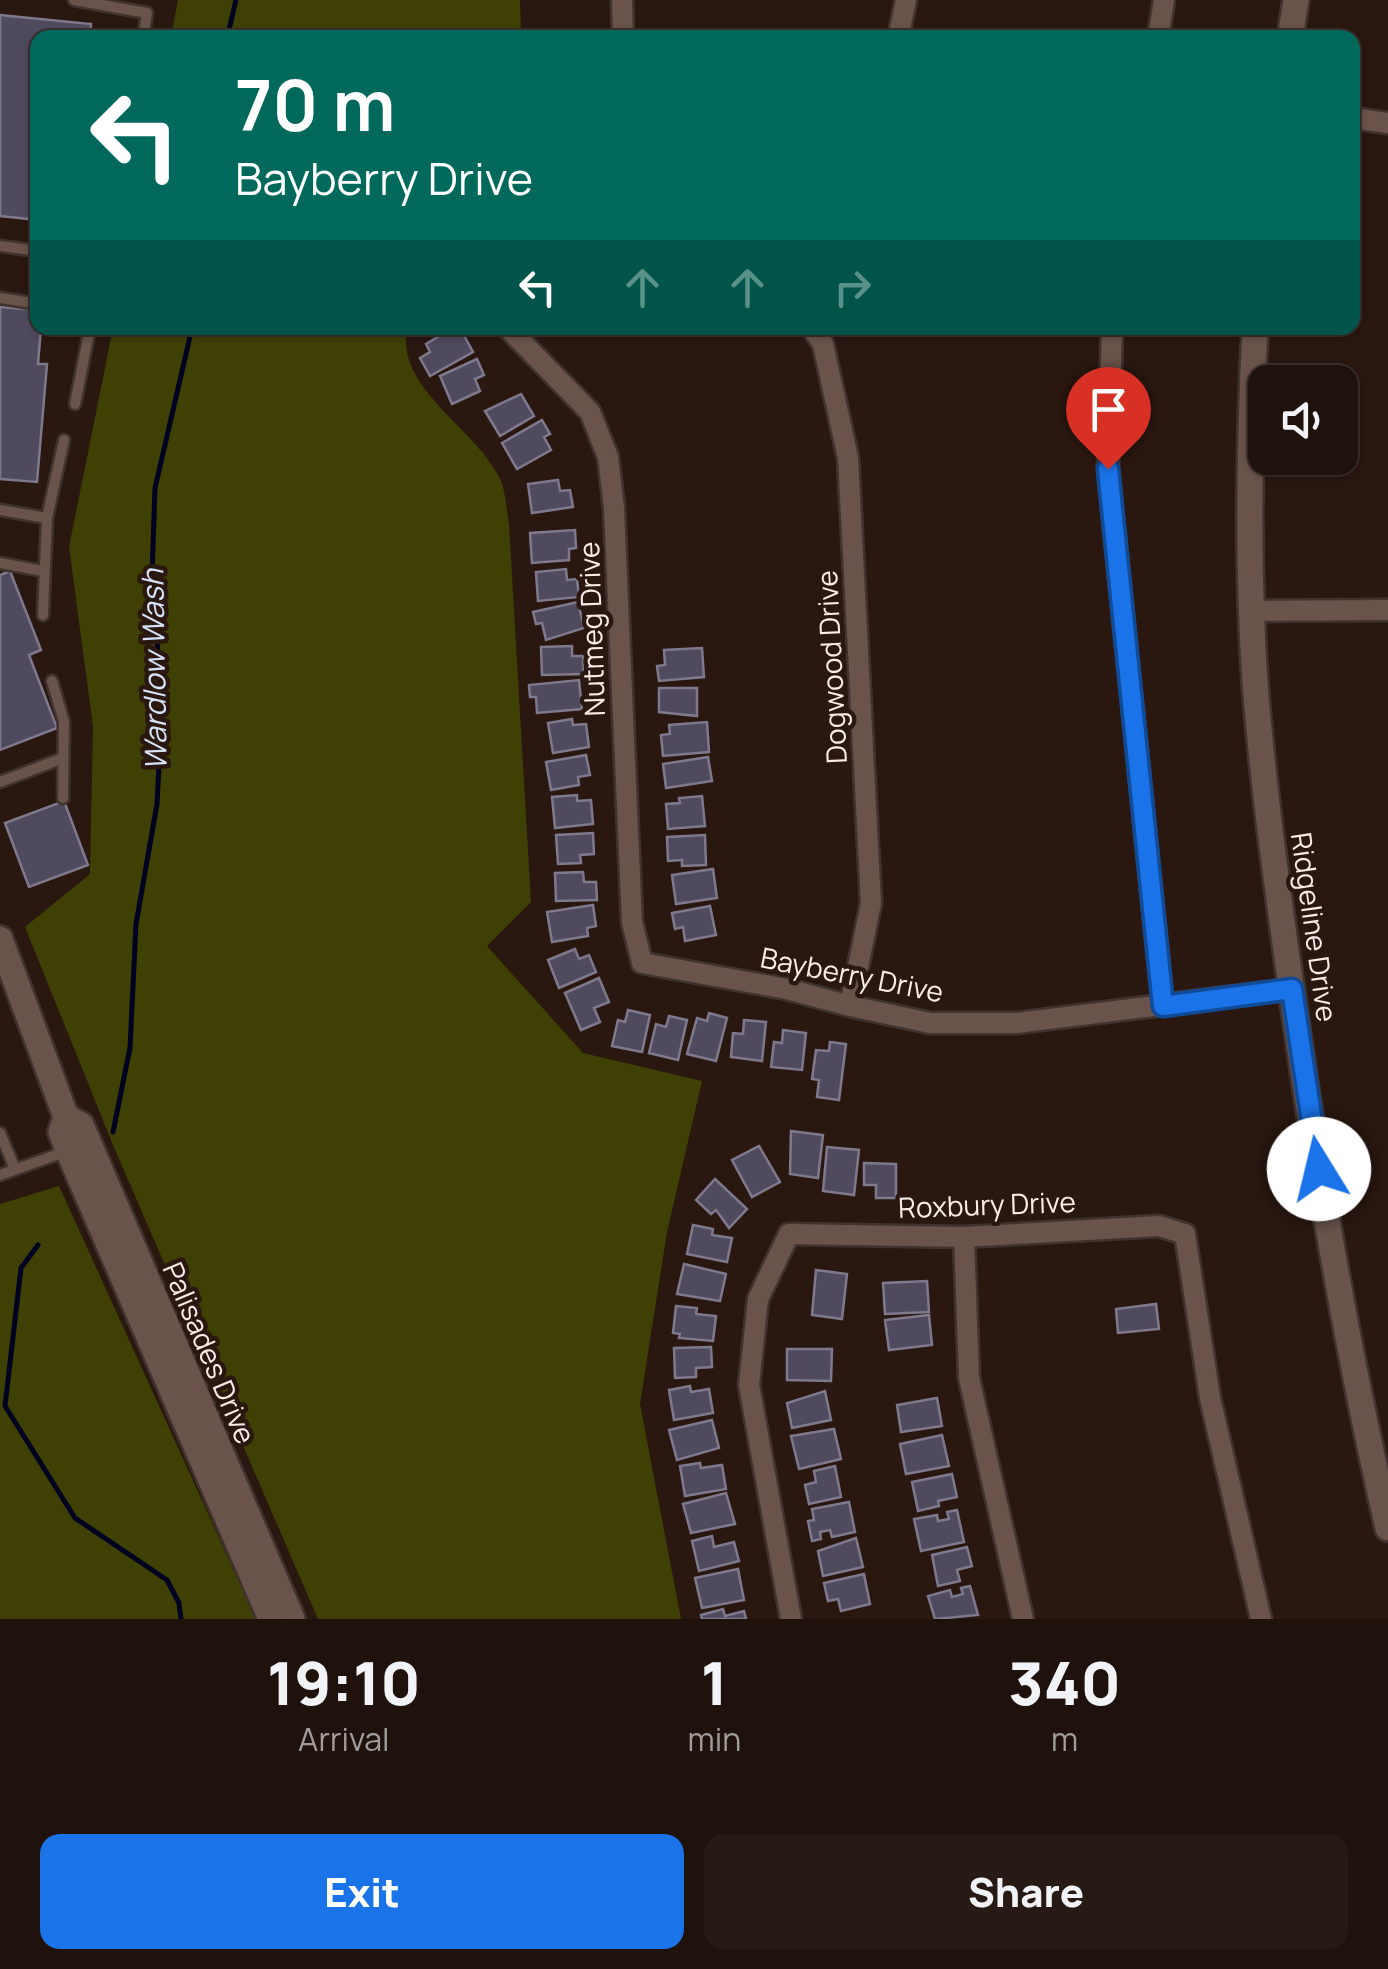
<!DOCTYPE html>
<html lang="en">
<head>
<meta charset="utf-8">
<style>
	:root { --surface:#1f110c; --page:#271a15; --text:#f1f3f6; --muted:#a19d9d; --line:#3c312d; --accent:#1a73e8 }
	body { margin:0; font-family:Manrope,sans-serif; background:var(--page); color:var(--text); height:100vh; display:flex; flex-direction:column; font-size:38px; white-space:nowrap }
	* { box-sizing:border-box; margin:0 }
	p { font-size:32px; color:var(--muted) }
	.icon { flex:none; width:55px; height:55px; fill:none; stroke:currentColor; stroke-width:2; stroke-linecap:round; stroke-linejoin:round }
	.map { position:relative; height:1619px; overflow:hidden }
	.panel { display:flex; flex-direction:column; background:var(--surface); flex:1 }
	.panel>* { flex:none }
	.hud { position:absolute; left:30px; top:30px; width:1330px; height:305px; border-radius:20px; box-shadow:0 2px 8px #0004,0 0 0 2px var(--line); background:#00695c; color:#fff; overflow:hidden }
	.buttons { position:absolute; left:1248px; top:365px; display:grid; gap:20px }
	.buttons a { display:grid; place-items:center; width:110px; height:110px; border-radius:20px; background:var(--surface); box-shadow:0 2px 8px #0004,0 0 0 2px var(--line); font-size:50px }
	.pin { position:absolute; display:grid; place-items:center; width:85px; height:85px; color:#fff; margin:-102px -42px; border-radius:50% 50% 50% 0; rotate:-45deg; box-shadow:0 0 10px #0007 }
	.pin .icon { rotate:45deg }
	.me { position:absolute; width:110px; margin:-55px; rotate:351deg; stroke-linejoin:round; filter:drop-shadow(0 0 8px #0008) }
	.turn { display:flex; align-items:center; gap:35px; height:210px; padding:0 40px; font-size:45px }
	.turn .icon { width:130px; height:130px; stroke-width:2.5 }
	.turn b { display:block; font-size:70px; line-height:85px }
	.lanes { display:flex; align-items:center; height:95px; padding:0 40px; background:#0003; justify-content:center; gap:50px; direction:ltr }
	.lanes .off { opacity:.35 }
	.eta { display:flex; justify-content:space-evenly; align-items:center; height:170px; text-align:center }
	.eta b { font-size:60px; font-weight:800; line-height:70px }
	.primary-button { display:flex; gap:20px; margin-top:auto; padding:20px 40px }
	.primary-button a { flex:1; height:115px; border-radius:20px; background:var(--accent); color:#fff; font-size:40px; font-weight:800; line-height:115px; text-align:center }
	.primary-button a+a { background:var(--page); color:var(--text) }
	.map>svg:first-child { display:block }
</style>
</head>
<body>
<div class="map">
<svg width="1388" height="1619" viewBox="0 0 1388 1619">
	<rect width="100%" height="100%" fill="#291710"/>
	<g fill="#3e4004">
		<polygon points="178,0 520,0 521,37 171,37"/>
		<path d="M113,328H407C395,388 476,429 499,477C506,490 506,509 509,524L531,902L487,946L583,1053L702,1081L667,1232L640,1404L681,1619H318L113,1145L25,927L90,874L93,727L69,547Z"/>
		<polygon points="59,1186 256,1619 0,1619 0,1204"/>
	</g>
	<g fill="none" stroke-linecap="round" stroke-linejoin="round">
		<g stroke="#000120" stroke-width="5">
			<polyline points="227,38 236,0"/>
			<polyline points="113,1132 130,1048 136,924 157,804 162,707 152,576 155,488 192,328"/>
			<polyline points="38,1245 21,1268 5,1406 75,1518 167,1580 179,1603 181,1619"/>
		</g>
	</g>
	<g fill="#504a5e" stroke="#7f798e" stroke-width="2.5">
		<polygon points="0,15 91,24 90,38 38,38 38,220 0,216"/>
		<polygon points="0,307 38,310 38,328 41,328 38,364 47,364 37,482 0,479"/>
		<polygon points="461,330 473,352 430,376 420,358 430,352 426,344 446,332 449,336"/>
		<polygon points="477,359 484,375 475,379 480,391 452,404 440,376"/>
		<polygon points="521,394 534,416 500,436 485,411"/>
		<polygon points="542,420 550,434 544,437 551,450 517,469 502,443"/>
		<polygon points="558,480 560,491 570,490 573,507 532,513 528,484"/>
		<polygon points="575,530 576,548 569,549 569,560 532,563 530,533"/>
		<polygon points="566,569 567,580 577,579 579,597 538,601 536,572"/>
		<polygon points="10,571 41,650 29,655 57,728 0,750 0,575"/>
		<polygon points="578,602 584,628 546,640 542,623 536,624 533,612"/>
		<polygon points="572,646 572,656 583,656 584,674 542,675 541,647"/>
		<polygon points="702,648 704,677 659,681 657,666 665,665 664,650"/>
		<polygon points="579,680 582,709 537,713 536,697 530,697 529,685"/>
		<polygon points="659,688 697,688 697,716 659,712"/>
		<polygon points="572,719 573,725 586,724 589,747 553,753 548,723"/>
		<polygon points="707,722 709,752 663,756 661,735 670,734 669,725"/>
		<polygon points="586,755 590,775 578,777 579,785 551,790 546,762"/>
		<polygon points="708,757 712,781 666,788 663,764"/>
		<polygon points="577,795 577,801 591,800 593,824 555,828 552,797"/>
		<polygon points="702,796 705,826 668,829 666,804 680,803 679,798"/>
		<polygon points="64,801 88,865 29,887 5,823"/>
		<polygon points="593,833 594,854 580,855 581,863 558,864 556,835"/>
		<polygon points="705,835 706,865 682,866 682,860 668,861 667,837"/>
		<polygon points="713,869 717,898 676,904 672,875"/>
		<polygon points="583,872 584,882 596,882 597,900 556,901 555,873"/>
		<polygon points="593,905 596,926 587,928 588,936 552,942 547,912"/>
		<polygon points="710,906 716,935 685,941 683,927 675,929 672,913"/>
		<polygon points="575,949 579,959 589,955 596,972 559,988 548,960"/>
		<polygon points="599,978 609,1002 594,1008 600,1022 581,1030 565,993"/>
		<polygon points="628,1010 650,1015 642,1052 612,1046 618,1020 625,1022"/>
		<polygon points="709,1013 727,1018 716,1061 687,1054 697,1018 707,1021"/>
		<polygon points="669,1016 687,1020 678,1060 649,1053 656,1024 666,1027"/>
		<polygon points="744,1020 766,1022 762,1061 731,1057 733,1033 743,1034"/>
		<polygon points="783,1030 806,1033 802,1070 771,1067 774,1042 782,1043"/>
		<polygon points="830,1042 846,1044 839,1100 817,1097 819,1080 812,1079 816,1050 829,1051"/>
		<polygon points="791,1131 823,1135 818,1178 790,1174"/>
		<polygon points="759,1146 780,1182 752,1197 732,1160"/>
		<polygon points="827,1147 859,1150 854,1195 823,1191"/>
		<polygon points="864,1163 896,1164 896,1198 876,1198 876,1185 864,1185"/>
		<polygon points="715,1179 747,1209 729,1228 716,1210 711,1214 696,1200"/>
		<polygon points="693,1225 713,1229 712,1235 732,1238 727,1262 687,1254"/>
		<polygon points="684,1264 726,1274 720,1301 677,1294"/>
		<polygon points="816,1270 847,1274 842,1319 812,1315"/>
		<polygon points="927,1281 929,1312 885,1314 883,1283"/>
		<polygon points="1156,1304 1159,1329 1118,1333 1116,1309"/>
		<polygon points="676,1306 697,1308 696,1314 716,1316 713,1341 679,1338 680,1334 673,1333"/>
		<polygon points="929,1315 932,1345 889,1350 885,1320"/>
		<polygon points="711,1347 712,1367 696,1368 696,1377 675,1378 674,1348"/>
		<polygon points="787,1349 832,1349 831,1381 787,1380"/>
		<polygon points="690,1386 691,1392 709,1389 713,1413 674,1420 669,1390"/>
		<polygon points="825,1391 831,1420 792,1428 787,1403"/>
		<polygon points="937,1398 942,1426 901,1432 897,1405"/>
		<polygon points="712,1420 719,1448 677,1460 669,1430"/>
		<polygon points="834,1429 841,1459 799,1469 791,1436"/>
		<polygon points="942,1435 949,1466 906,1474 900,1444"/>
		<polygon points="700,1463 701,1468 722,1465 726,1489 685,1496 680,1466"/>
		<polygon points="835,1466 841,1497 809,1504 805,1485 816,1482 814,1471"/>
		<polygon points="952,1474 957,1497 938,1501 939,1506 918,1511 912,1482"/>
		<polygon points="726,1493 735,1524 691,1533 683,1504"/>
		<polygon points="849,1502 855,1532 832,1537 830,1530 820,1532 821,1539 812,1541 808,1521 814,1520 812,1509"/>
		<polygon points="957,1510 964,1542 921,1551 914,1519 937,1515 938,1521 949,1519 947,1512"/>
		<polygon points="712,1536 714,1547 734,1542 739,1561 699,1571 692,1541"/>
		<polygon points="856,1538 863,1567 823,1576 818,1551"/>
		<polygon points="967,1547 972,1566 957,1570 960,1581 938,1586 932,1555"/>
		<polygon points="738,1569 744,1600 702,1608 695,1578"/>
		<polygon points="864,1574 870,1604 841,1611 838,1599 828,1601 824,1583"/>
		<polygon points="970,1586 978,1615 935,1619 928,1596 950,1590 952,1597 963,1594 961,1588"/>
		<polygon points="723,1609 725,1616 744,1611 746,1619 702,1619 701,1615"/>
	</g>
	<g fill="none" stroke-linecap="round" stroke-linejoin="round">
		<defs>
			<g id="service">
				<polyline points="74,0 147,13 143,38"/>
				<polyline points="0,246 38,251"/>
				<polyline points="0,298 38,304"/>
				<polyline points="75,404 90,328"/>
				<polyline points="0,510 47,518"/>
				<polyline points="0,563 43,571"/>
				<polyline points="43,615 47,518 64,440"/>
				<polyline points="52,681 64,722 63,798"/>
				<polyline points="0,782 63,758"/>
				<polyline points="0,1133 15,1169"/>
				<polyline points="0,1175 67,1151"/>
			</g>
			<g id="minor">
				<polyline points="622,0 623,38"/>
				<polyline points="898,38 906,0"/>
				<polyline points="1158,38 1164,0"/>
				<polyline points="1352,118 1388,123"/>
				<polyline points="508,328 590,412 608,457 614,508 632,922 642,963 787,989 850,1006 930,1023 1016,1023 1292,989"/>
				<polyline points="812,328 823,344 848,458 871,903 850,1006"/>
				<polyline points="1112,328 1108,469 1163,1006"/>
				<polyline points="1252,611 1388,610"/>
				<polyline points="964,1237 969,1378 1023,1619"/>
				<polyline points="791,1619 749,1385 758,1299 789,1234 964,1237 1159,1226 1185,1234 1210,1398 1261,1619"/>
			</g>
			<g id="tertiary">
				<polyline points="1290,38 1296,0"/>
				<path d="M1255,328C1249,446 1247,565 1255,683C1264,799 1281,914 1297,1029C1321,1196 1350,1363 1388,1528"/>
				<polyline points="0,939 66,1117 81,1125 292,1619"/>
				<polyline points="66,1117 61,1132 68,1150 271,1619"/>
			</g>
		</defs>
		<use href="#service" stroke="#40322f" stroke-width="15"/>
		<use href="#minor" stroke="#40322f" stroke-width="25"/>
		<use href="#tertiary" stroke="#40322f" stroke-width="30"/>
		<use href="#service" stroke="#69534b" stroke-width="10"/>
		<use href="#minor" stroke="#69534b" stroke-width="20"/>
		<use href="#tertiary" stroke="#69534b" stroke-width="25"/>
	</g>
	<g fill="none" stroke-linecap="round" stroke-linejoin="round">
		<defs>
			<polyline id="route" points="1108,469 1163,1006 1292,989 1319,1169"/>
		</defs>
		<use href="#route" stroke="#114b97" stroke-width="25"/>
		<use href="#route" stroke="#1a73e8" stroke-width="18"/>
	</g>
	<g text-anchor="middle" stroke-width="9" stroke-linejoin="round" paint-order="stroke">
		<g font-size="28" fill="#faece7" stroke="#291710">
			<text transform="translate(592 629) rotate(-92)" y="10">Nutmeg Drive</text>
			<text transform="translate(832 667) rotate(-93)" y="10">Dogwood Drive</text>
			<text transform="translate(1314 927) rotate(82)" y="10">Ridgeline Drive</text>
			<text transform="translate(852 975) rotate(11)" y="10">Bayberry Drive</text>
			<text transform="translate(987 1205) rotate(-2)" y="10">Roxbury Drive</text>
			<text transform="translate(209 1353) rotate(67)" y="10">Palisades Drive</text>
		</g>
		<g font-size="30" font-style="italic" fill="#d6e2f7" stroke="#291710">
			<text transform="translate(155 670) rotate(-91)" y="10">Wardlow Wash</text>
		</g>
	</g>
</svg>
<div class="buttons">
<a><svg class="icon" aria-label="sound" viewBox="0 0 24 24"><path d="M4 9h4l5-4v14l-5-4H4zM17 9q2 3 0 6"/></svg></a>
</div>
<div class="pin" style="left:1108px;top:469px;background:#d93025"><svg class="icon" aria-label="arrive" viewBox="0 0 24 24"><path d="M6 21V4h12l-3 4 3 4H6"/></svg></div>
<svg class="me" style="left:1319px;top:1169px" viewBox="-20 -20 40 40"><circle r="19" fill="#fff"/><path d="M0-13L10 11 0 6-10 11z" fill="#1a73e8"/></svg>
<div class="hud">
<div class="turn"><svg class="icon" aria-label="left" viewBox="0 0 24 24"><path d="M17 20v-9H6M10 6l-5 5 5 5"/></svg><div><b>70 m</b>Bayberry Drive</div></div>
<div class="lanes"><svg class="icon" aria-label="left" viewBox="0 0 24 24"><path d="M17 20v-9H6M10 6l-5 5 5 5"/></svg><svg class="icon off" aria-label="ahead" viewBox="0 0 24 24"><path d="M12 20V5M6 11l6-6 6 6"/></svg><svg class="icon off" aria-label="ahead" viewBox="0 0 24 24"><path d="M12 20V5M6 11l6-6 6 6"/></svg><svg class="icon off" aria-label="right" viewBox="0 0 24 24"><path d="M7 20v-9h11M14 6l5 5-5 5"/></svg></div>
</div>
</div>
<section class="panel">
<div class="eta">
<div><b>19:10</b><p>Arrival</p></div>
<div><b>1</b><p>min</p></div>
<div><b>340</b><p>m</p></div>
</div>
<div class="primary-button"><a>Exit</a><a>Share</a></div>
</section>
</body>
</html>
